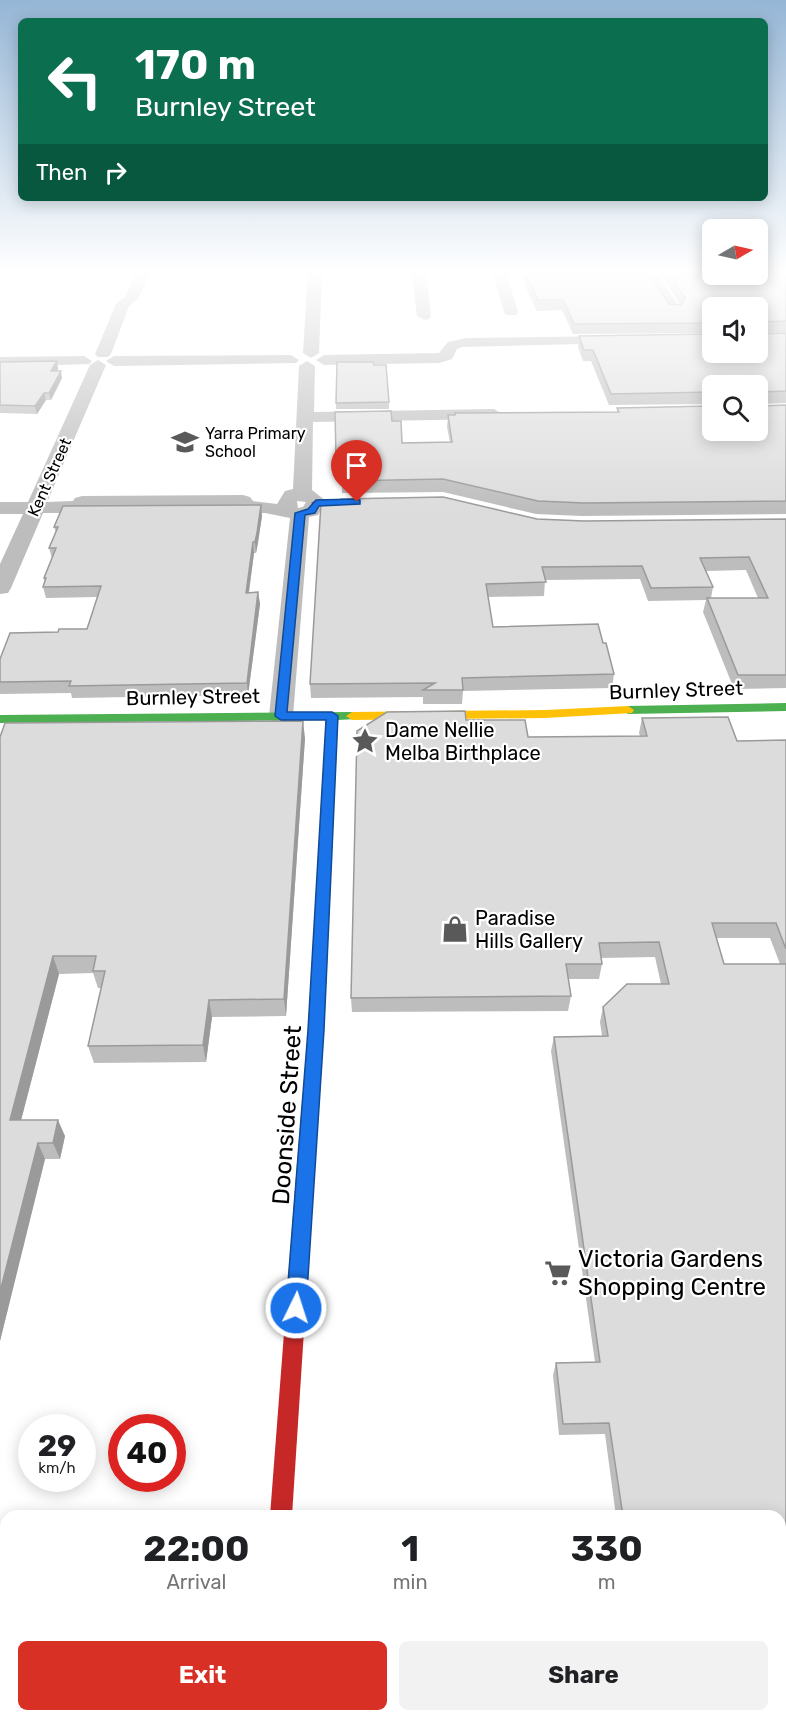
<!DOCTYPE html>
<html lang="en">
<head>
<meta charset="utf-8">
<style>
	:root { --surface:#fff; --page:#f2f2f2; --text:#202124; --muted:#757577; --accent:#d93025 }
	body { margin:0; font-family:Rubik,sans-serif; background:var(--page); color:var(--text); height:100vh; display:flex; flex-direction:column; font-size:22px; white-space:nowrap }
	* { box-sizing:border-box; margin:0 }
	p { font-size:20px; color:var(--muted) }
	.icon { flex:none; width:33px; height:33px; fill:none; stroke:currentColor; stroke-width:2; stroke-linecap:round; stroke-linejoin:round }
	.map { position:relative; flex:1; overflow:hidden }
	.details { position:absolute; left:0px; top:1510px; width:786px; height:212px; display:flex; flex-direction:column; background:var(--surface); border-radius:18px 18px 0 0; box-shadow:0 3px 15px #0003 }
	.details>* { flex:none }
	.top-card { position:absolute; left:18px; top:18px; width:750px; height:183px; border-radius:9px; box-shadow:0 3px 15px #0003; background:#0b6e4f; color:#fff; overflow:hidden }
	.needle { width:39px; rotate:81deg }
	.tools { position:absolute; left:702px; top:219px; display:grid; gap:12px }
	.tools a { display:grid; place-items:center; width:66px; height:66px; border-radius:9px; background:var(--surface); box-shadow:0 3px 15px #0003; font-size:30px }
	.speed { position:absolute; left:18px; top:1414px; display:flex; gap:12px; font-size:30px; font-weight:700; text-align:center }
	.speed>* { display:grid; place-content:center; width:78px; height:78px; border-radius:50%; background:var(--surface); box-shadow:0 3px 15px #0003; line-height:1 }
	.speed small { font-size:15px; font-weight:400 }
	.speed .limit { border:9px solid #d22; background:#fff; color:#111 }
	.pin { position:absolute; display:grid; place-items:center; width:51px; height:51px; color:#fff; margin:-62px -26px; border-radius:50% 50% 50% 0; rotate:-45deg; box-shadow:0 0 6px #0007 }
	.pin .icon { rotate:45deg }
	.me { position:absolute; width:66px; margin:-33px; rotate:4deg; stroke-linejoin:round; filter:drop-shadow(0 0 4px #0008) }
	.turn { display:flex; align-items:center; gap:21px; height:126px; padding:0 18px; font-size:27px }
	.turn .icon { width:78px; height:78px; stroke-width:2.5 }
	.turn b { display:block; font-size:42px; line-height:51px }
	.then { display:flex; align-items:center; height:57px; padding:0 18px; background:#0003; gap:12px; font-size:22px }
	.eta { display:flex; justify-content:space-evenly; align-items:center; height:102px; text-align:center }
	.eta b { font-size:36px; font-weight:700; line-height:42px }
	.primary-button { display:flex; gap:12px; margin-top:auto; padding:12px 18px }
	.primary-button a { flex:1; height:69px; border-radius:9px; background:var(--accent); color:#fff; font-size:24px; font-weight:700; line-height:69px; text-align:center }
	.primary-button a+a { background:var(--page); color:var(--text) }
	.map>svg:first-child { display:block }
</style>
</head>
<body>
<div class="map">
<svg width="786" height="1721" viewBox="0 0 786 1721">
	<rect width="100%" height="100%" fill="#fff"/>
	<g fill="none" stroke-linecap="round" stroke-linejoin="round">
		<g fill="#bdbdbd" fill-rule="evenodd">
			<polygon points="136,272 150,272 138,299 129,306 111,354 108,357 98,357 95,354 116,304 125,297"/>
			<polygon points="308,272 322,272 319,353 311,358 303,353"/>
			<polygon points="412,272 426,272 431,316 429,319 424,320 417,316"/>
			<polygon points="492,272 506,272 518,312 516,315 506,315 504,312"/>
			<polygon points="643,272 657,272 681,310 679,313 669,313"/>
			<polygon points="617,336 622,337 624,340 622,343 462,347 457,349 452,359 439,363 324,365 316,360 324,355 439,353 448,342 466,338"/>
			<polygon points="291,355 299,360 296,363 114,366 106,361 114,356"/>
			<polygon points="84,356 92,361 89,364 0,367 0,357"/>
			<path d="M98,360L106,365L47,502L73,501L75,498L82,496L243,495L250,497L253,501L277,504L285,491L293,489L299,366L307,361L315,366L314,412L494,409L502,414L494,419L313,422L312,490L326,501L318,515L309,517L293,716L290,721L281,724L272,721L269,716L290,518L265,513L224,512L215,507L109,508L107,511L100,513H43L11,588L8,593L0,594V564L23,514H0V502H28L90,365ZM297,501L306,502L303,507L298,508Z"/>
			<polygon points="6,1694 6,1716 47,1716 45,1721 0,1721 0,1696"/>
			<polygon points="533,1716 689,1716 691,1721 535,1721"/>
		</g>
		<g fill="#4caf50" fill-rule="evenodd">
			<polygon points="786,703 786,711 628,714 622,710 628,706"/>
			<polygon points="352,712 356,713 358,716 356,719 338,720 324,1030 314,1176 311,1182 305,1184 299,1182 296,1176 308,1030 326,720 0,723 0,715"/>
		</g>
		<polygon fill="#ffc107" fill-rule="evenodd" points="628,706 634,710 632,713 545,718 352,720 346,716 352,712 545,710"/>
		<g fill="#c62828" fill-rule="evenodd">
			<polygon points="385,498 388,499 388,503 316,506 311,503 316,500"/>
			<polygon points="305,1168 311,1170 314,1176 292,1516 270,1516 296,1176 299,1170"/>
		</g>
	</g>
	<g fill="#bdbdbd" fill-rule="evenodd">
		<polygon points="521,272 648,272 669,304 680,305 660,272 786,272 786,332 760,333 761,334 786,333 786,403 759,404 761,406 786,405 786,514 582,516 536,514 443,492 342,493 342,471 336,471 335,412 392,421 402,443 450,442 447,427 448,415 455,415 455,413 617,412 617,408 758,430 712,386 712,404 609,405 591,361 583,361 578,347 579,336 758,352 712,308 712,333 573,334 562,310 537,311 528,293"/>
		<polygon points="57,361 58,369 57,371 62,378 51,400 46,400 37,414 0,413 0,362"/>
		<polygon points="374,365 389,402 389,409 336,409 336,403"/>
		<polygon points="262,516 258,544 256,553 254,553 249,593 258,592 260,604 248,695 72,698 71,693 0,694 0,659 58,632 87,629 97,597 46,598 43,587 45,583 44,578 52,558 49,548 56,533 54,527"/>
		<path d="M537,519L584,521L786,519V688L734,689L703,612L706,600L648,601L640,579L545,580L544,596L488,597L493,627L603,643L614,674L612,688L463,691L462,704H423V697L311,698L310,684ZM746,570L758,598H711L713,587L706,571Z"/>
		<path d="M642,718L737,741L786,740V1720L743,1721L742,1716H780V1516H616L605,1434L559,1435L553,1375L556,1363L595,1362L551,1051L554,1037L602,1036L600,1022L603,1007L661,984L655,957L601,958L602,964L599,979H568L571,996L568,1011L352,1012L351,998L466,720L528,737L640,736L639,733ZM716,938H770L780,964H724Z"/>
		<polygon points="0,737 305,738 286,1016 212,1017 206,1062 94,1063 88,1046 101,988 98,988 93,973 59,974 21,1120 65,1136 60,1159 45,1159 0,1341"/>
	</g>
	<g fill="#9a9a9a">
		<polygon points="57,361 58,369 53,379 51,371"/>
		<polygon points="61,371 62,378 51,400 49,393"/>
		<polygon points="44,393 46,400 37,414 35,406"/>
		<polygon points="261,505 262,516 256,553 255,542"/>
		<polygon points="253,542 254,553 247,604 246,593"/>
		<polygon points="258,592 260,604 248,695 247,683"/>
		<polygon points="303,721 305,738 286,1016 284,999"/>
		<polygon points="53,956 59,974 17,1136 10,1120"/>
		<polygon points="209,1000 212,1017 206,1062 203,1045"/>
		<polygon points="58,1120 65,1136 60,1159 53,1143"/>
		<polygon points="38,1143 45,1159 0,1341 0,1292"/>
	</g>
	<g fill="#dcdcdc" stroke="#9a9a9a" stroke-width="1.5">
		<polygon points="525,272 648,272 669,304 681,305 685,298 668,272 712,272 712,274 758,274 758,272 786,272 786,321 760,322 758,324 761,334 786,333 786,391 761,392 759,394 759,404 761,406 786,405 786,501 584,503 538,501 443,479 342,481 343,459 336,459 335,412 391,411 392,421 401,421 402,443 452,442 448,415 455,415 455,413 619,412 617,408 712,406 712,430 758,430 758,386 712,386 712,392 611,394 593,350 584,350 579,336 712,334 712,352 758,352 758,308 712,308 712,323 574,324 563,300 538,300 529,282"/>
		<polygon points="57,361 51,371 61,371 49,393 44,393 35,406 0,405 0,362"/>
		<polygon points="337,362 373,362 374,365 386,365 389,402 336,403"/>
		<polygon points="443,497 537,519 584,521 786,519 786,675 738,675 707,598 768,598 749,557 700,558 713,587 651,588 642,566 542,567 546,582 486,584 493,627 598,624 603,643 606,643 614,674 462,678 463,690 423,690 435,683 310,684 321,503 341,503 341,499"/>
		<polygon points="261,505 257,533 255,542 253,542 246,593 258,592 247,683 69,686 71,681 0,682 0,659 10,633 58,632 59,629 87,629 101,586 43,587 46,578 44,578 56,548 49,548 58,527 54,527 63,506"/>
		<polygon points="465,711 466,720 525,720 528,737 647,736 642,718 728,717 737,741 786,740 786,949 776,923 712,923 724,964 786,964 786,1715 780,1715 780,1516 623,1516 609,1423 563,1424 556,1363 600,1362 554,1037 608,1036 603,1007 627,984 669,984 659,942 599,943 602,964 566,964 571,996 351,998 357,731 387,712"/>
		<polygon points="303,721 284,999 209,1000 203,1045 88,1046 105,971 93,971 96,956 53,956 10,1120 58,1120 53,1143 38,1143 0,1292 0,737 5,723"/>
	</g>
	<linearGradient id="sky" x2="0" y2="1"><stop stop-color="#95b6d6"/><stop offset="0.53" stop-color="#fff"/><stop offset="1" stop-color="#fff" stop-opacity="0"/></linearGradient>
	<rect width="786" height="513" fill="url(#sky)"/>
	<polygon fill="#1a73e8" stroke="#114b97" stroke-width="1.5" points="357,499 360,500 360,504 319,506 315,513 305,515 287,712 332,712 338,716 324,1030 306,1308 303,1315 296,1318 289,1315 286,1308 308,1030 326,720 281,720 275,716 295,513 308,509 316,500"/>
	<defs>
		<symbol id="school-bare" viewBox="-9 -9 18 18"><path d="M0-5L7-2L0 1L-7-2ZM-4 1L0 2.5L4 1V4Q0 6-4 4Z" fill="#595959" stroke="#fff" stroke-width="2.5" paint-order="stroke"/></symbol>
		<symbol id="sight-bare" viewBox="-9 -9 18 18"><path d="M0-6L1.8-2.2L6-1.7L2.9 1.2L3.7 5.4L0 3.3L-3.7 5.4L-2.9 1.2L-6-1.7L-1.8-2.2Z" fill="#595959" stroke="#fff" stroke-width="2.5" paint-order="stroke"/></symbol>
		<symbol id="shop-bare" viewBox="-9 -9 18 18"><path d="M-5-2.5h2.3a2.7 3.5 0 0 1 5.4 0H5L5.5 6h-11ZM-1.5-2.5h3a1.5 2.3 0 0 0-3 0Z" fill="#595959" stroke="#fff" stroke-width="2.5" paint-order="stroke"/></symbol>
		<symbol id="supermarket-bare" viewBox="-9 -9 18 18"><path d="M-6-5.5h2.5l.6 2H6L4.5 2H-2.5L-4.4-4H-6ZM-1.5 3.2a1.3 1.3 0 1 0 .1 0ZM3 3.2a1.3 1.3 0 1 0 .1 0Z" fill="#595959" stroke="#fff" stroke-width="2.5" paint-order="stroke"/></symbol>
	</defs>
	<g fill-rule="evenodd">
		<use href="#school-bare" x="166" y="423" width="38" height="38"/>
		<use href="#sight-bare" x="346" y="722" width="38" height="38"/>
		<use href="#shop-bare" x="436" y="910" width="38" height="38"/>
		<use href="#supermarket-bare" x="539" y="1254" width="38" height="38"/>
	</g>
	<g text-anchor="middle" stroke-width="4.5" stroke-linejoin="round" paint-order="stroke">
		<g font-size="16" fill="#000" stroke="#fff" text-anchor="start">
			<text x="205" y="439">Yarra Primary<tspan x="205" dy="18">School</tspan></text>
		</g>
		<g font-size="16" fill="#000" stroke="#fff">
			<text transform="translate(49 477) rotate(-66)" y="6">Kent Street</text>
		</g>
		<g font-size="20" fill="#000" stroke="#fff">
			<text transform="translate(676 690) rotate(-2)" y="7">Burnley Street</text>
			<text transform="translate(193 697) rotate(-1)" y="7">Burnley Street</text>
		</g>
		<g font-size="20" fill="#000" stroke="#fff" text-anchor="start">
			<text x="385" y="737">Dame Nellie<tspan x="385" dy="23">Melba Birthplace</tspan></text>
			<text x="475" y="925">Paradise<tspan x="475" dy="23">Hills Gallery</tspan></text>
		</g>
		<g font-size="24" fill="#000" stroke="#fff">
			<text transform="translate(287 1115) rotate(-86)" y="8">Doonside Street</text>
		</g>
		<g font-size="24" fill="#000" stroke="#fff" text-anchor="start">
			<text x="578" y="1267">Victoria Gardens<tspan x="578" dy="28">Shopping Centre</tspan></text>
		</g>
	</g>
</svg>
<div class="tools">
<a><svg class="needle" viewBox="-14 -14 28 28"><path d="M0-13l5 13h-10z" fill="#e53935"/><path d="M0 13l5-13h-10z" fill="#757577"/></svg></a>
<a><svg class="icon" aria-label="sound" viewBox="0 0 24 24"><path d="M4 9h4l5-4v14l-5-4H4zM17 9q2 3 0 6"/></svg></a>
<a><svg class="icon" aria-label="search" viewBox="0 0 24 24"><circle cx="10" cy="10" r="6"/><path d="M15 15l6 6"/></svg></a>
</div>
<div class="speed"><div>29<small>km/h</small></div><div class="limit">40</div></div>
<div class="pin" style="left:357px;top:502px;background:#d93025"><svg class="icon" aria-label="arrive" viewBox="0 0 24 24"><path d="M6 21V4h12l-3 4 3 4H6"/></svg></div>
<svg class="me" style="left:296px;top:1308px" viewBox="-20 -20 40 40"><circle r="17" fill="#1a73e8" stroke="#fff" stroke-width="3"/><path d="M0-11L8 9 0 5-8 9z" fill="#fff"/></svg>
<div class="top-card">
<div class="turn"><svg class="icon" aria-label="left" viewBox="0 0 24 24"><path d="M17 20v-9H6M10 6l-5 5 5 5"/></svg><div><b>170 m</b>Burnley Street</div></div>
<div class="then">Then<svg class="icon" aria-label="right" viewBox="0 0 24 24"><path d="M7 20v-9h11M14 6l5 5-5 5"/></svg></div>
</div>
<section class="details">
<div class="eta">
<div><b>22:00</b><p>Arrival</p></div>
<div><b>1</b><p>min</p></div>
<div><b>330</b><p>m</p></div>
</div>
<div class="primary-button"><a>Exit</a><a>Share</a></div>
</section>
</div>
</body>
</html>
